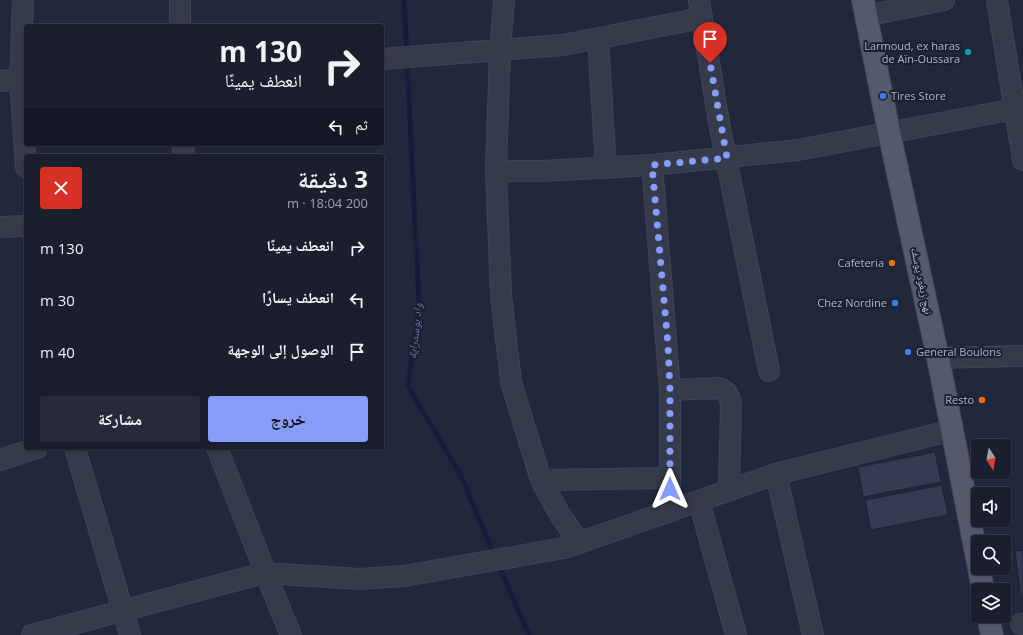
<!DOCTYPE html>
<html lang="ar">
<head>
<meta charset="utf-8">
<style>
	:root { --surface:#1a1e2d; --page:#272b39; --text:#f1f3f6; --muted:#9fa2aa; --line:#383c49; --accent:#859cf9 }
	body { margin:0; font-family:"Open Sans","Noto Naskh Arabic",sans-serif; background:var(--page); color:var(--text); direction:rtl; height:100vh; display:flex; flex-direction:column; font-size:15px; white-space:nowrap }
	* { box-sizing:border-box; margin:0 }
	p { font-size:13px; color:var(--muted) }
	.icon { flex:none; width:22px; height:22px; fill:none; stroke:currentColor; stroke-width:2; stroke-linecap:round; stroke-linejoin:round }
	.map { position:relative; flex:1; overflow:hidden; direction:ltr }
	.side { position:absolute; left:24px; top:154px; width:360px; height:296px; display:flex; flex-direction:column; background:var(--surface); border-radius:4px; box-shadow:0 1px 3px #0004,0 0 0 1px var(--line); direction:rtl }
	.side>* { flex:none }
	.hud { position:absolute; left:24px; top:24px; width:360px; height:122px; border-radius:4px; box-shadow:0 1px 3px #0004,0 0 0 1px var(--line); direction:rtl; background:#1a1e2d; color:var(--text); overflow:hidden }
	.needle { width:26px; rotate:169deg }
	.controls { position:absolute; left:971px; top:439px; display:grid; gap:8px }
	.controls a { display:grid; place-items:center; width:40px; height:40px; border-radius:4px; background:var(--surface); box-shadow:0 1px 3px #0004,0 0 0 1px var(--line); font-size:20px }
	.pin { position:absolute; display:grid; place-items:center; width:34px; height:34px; color:#fff; margin:-41px -17px; border-radius:50% 50% 50% 0; rotate:-45deg; box-shadow:0 0 4px #0007 }
	.pin .icon { rotate:45deg }
	.me { position:absolute; width:44px; margin:-22px; rotate:0deg; stroke-linejoin:round; filter:drop-shadow(0 0 3px #0008) }
	.turn { display:flex; align-items:center; gap:14px; height:84px; padding:0 16px; font-size:18px }
	.turn .icon { width:52px; height:52px; stroke-width:2.5 }
	.turn b { display:block; font-size:28px; line-height:34px }
	.then { display:flex; align-items:center; height:38px; padding:0 16px; background:#0003; gap:8px; font-size:15px }
	.round { display:grid; place-items:center; flex:none; width:42px; height:42px; border-radius:4px; background:var(--page) }
	.summary { display:flex; align-items:center; justify-content:space-between; height:68px; padding:0 16px }
	h1 { font-size:24px; font-weight:700; line-height:30px }
	.action { display:flex; gap:8px; margin-top:auto; padding:8px 16px }
	.action a { flex:1; height:46px; border-radius:4px; background:var(--accent); color:#111; font-size:16px; font-weight:700; line-height:46px; text-align:center }
	.action a+a { background:var(--page); color:var(--text) }
	ul { padding:0; list-style:none }
	li { display:flex; align-items:center; gap:12px; height:52px; padding:0 16px }
	li div { flex:1 }
	li b { display:block; font-size:15px }
	li em { font-style:normal }
	.map>svg:first-child { display:block }
</style>
</head>
<body>
<div class="map">
<svg width="1023" height="635" viewBox="0 0 1023 635">
	<rect width="100%" height="100%" fill="#22283c"/>
	<g fill="none" stroke-linecap="round" stroke-linejoin="round">
		<g stroke="#151d3a" stroke-width="5">
			<polyline points="404,0 407,53"/>
			<polyline points="407,61 419,304 408,386 461,476 495,557"/>
			<polyline points="498,564 529,635"/>
		</g>
	</g>
	<g fill="#343b52" stroke="#1d2233">
		<polygon points="935,452 941,482 863,497 858,467"/>
		<polygon points="942,485 948,515 871,530 865,500"/>
		<polygon points="1023,550 1023,598 1021,598 1015,551"/>
	</g>
	<g fill="none" stroke-linecap="round" stroke-linejoin="round">
		<defs>
			<g id="minor">
				<polyline points="23,0 20,79 26,167"/>
				<polyline points="180,0 180,26"/>
				<polyline points="504,0 500,50 496,171 501,295 511,382 541,480 560,515 580,543"/>
				<polyline points="699,0 719,123 769,371"/>
				<polyline points="997,0 1023,160"/>
				<polyline points="865,16 944,0"/>
				<polyline points="598,39 606,168"/>
				<polyline points="382,59 563,45 702,18"/>
				<polyline points="0,81 26,79"/>
				<polyline points="183,144 183,156"/>
				<polyline points="652,165 670,390 670,511"/>
				<polyline points="496,171 543,171 652,165 798,150 1015,109"/>
				<polyline points="0,227 26,226"/>
				<polyline points="938,358 1023,356"/>
				<polyline points="670,390 720,388 727,393 731,402 729,491"/>
				<polyline points="75,448 130,635"/>
				<path d="M217,448C242,510 264,573 291,635"/>
				<polyline points="0,460 37,448"/>
				<polyline points="776,474 813,635"/>
				<polyline points="541,480 670,478"/>
				<polyline points="699,501 736,635"/>
				<polyline points="1021,624 1023,624"/>
				<polyline points="32,635 264,573 359,579 404,576 564,548 776,474 953,430"/>
			</g>
			<g id="primary">
				<polyline points="863,0 889,132 938,358 978,563"/>
				<polyline points="979,568 983,590"/>
				<polyline points="988,616 992,635"/>
			</g>
		</defs>
		<use href="#minor" stroke="#3f4455" stroke-width="22"/>
		<use href="#primary" stroke="#3f4455" stroke-width="24"/>
		<use href="#minor" stroke="#363b4c" stroke-width="20"/>
		<use href="#primary" stroke="#545a6c" stroke-width="22"/>
	</g>
	<g fill="none" stroke-linecap="round" stroke-linejoin="round">
		<polyline stroke="#859cf9" stroke-width="7" stroke-dasharray="0 12.6" points="670,489 670,390 668,345 652,165 727,158 710,63"/>
	</g>
	<circle fill="#0f9aa8" stroke="#1b2031" stroke-width="1.5" cx="968" cy="52" r="4"/>
	<g fill="#3f7fe0" stroke="#1b2031" stroke-width="1.5">
		<circle cx="883" cy="96" r="4"/>
		<circle cx="895" cy="303" r="4"/>
		<circle cx="908" cy="352" r="4"/>
	</g>
	<g fill="#e8710a" stroke="#1b2031" stroke-width="1.5">
		<circle cx="892" cy="263" r="4"/>
		<circle cx="982" cy="400" r="4"/>
	</g>
	<g text-anchor="middle" stroke-width="4" stroke-linejoin="round" paint-order="stroke">
		<g font-size="11" fill="#b1b6c8" stroke="#1b2031" text-anchor="end">
			<text x="960" y="50">Larmoud, ex haras<tspan x="960" dy="13">de Aïn-Oussara</tspan></text>
			<text x="891" y="100" text-anchor="start">Tires Store</text>
			<text x="884" y="267">Cafeteria</text>
			<text x="887" y="307">Chez Nordine</text>
			<text x="916" y="356" text-anchor="start">General Boulons</text>
			<text x="974" y="404">Resto</text>
		</g>
		<g font-size="11" fill="#b1b6c8" stroke="#1b2031">
			<text transform="translate(922 281) rotate(78)" y="4">نهج زيغود يوسف</text>
		</g>
		<g font-size="12" font-style="italic" fill="#6a78a7" stroke="#1b2031">
			<text transform="translate(415 331) rotate(-84)" y="4">واد بوسدراية</text>
		</g>
	</g>
</svg>
<div class="controls">
<a><svg class="needle" viewBox="-14 -14 28 28"><path d="M0-13l5 13h-10z" fill="#e53935"/><path d="M0 13l5-13h-10z" fill="#9fa2aa"/></svg></a>
<a><svg class="icon" aria-label="sound" viewBox="0 0 24 24"><path d="M4 9h4l5-4v14l-5-4H4zM17 9q2 3 0 6"/></svg></a>
<a><svg class="icon" aria-label="search" viewBox="0 0 24 24"><circle cx="10" cy="10" r="6"/><path d="M15 15l6 6"/></svg></a>
<a><svg class="icon" aria-label="layers" viewBox="0 0 24 24"><path d="M12 4l9 5-9 5-9-5zM3 14l9 5 9-5"/></svg></a>
</div>
<div class="pin" style="left:710px;top:63px;background:#d93025"><svg class="icon" aria-label="arrive" viewBox="0 0 24 24"><path d="M6 21V4h12l-3 4 3 4H6"/></svg></div>
<svg class="me" style="left:670px;top:489px" viewBox="-20 -20 40 40"><path d="M0-17L14 15 0 8-14 15z" fill="#859cf9" stroke="#fff" stroke-width="4"/></svg>
<div class="hud">
<div class="turn"><svg class="icon" aria-label="right" viewBox="0 0 24 24"><path d="M7 20v-9h11M14 6l5 5-5 5"/></svg><div><b>130 m</b>انعطف يمينًا</div></div>
<div class="then">ثم<svg class="icon" aria-label="left" viewBox="0 0 24 24"><path d="M17 20v-9H6M10 6l-5 5 5 5"/></svg></div>
</div>
<section class="side">
<div class="summary"><div><h1>3 دقيقة</h1><p>200 m · 18:04</p></div><a class="round" style="background:#d93025;color:#fff"><svg class="icon" aria-label="close" viewBox="0 0 24 24"><path d="M6 6l12 12M18 6L6 18"/></svg></a></div>
<ul>
<li><svg class="icon" aria-label="right" viewBox="0 0 24 24"><path d="M7 20v-9h11M14 6l5 5-5 5"/></svg><div><b>انعطف يمينًا</b></div><em>130 m</em></li>
<li><svg class="icon" aria-label="left" viewBox="0 0 24 24"><path d="M17 20v-9H6M10 6l-5 5 5 5"/></svg><div><b>انعطف يسارًا</b></div><em>30 m</em></li>
<li><svg class="icon" aria-label="arrive" viewBox="0 0 24 24"><path d="M6 21V4h12l-3 4 3 4H6"/></svg><div><b>الوصول إلى الوجهة</b></div><em>40 m</em></li>
</ul>
<div class="action"><a>خروج</a><a>مشاركة</a></div>
</section>
</div>
</body>
</html>
